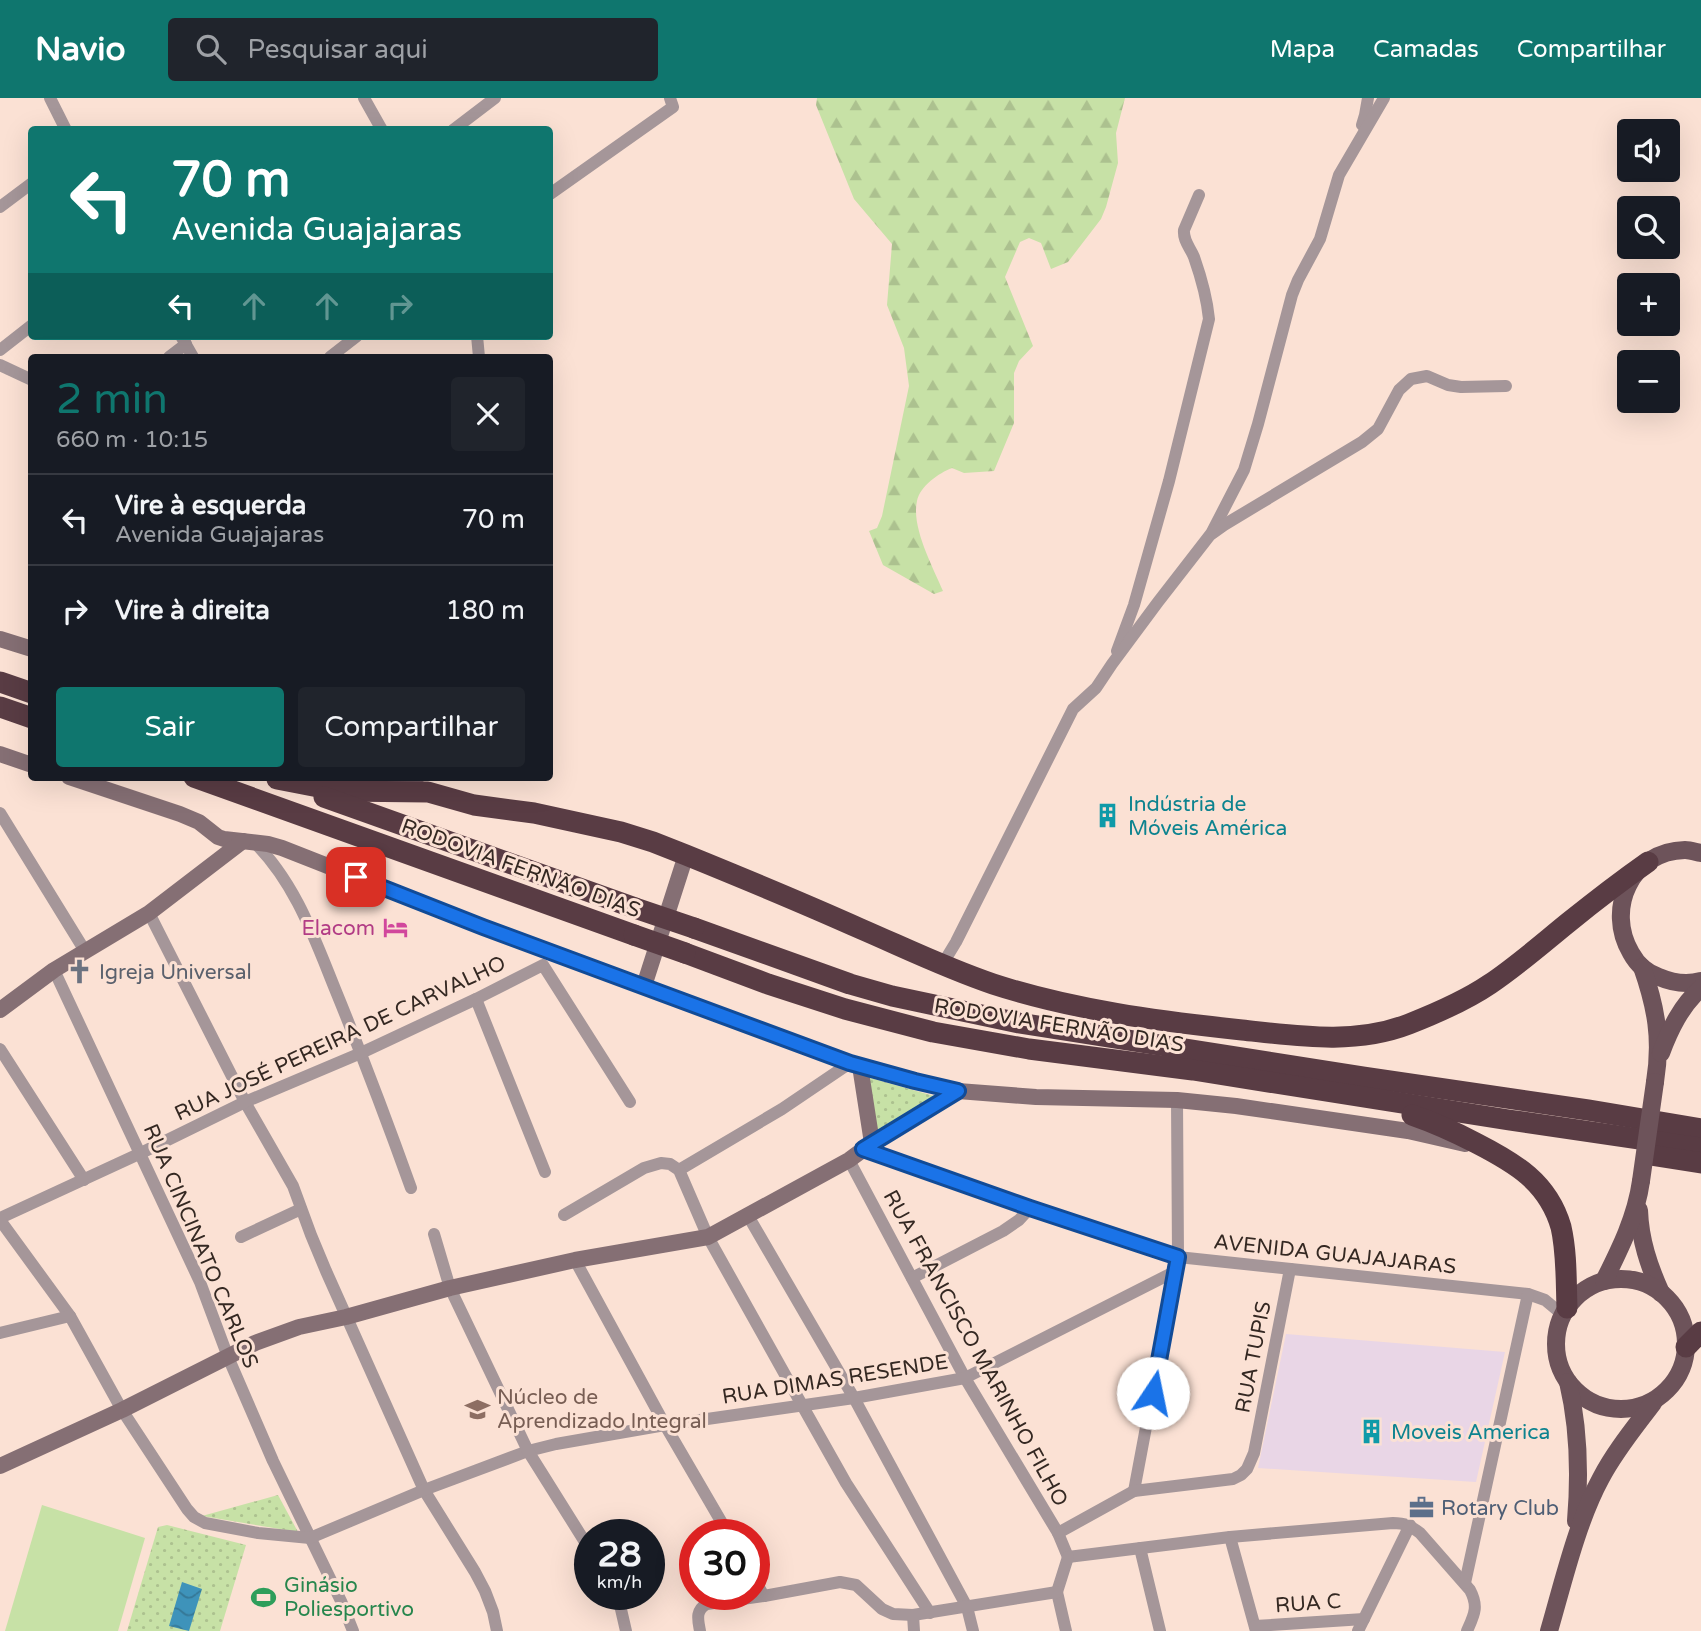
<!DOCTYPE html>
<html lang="pt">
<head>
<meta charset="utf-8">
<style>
	:root { --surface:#171b24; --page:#20242c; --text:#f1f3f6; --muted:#9ea1a6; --line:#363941; --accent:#0f766e }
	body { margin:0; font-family:"Varela Round",sans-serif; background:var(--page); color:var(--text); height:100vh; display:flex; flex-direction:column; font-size:26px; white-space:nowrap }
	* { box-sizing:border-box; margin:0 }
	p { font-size:23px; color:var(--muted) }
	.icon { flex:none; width:38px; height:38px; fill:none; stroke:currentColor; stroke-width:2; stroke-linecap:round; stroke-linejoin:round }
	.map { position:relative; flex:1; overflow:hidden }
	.side { position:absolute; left:28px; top:256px; width:525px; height:427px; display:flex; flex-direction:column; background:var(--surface); border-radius:7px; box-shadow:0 7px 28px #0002 }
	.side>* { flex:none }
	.banner { position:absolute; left:28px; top:28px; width:525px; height:214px; border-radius:7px; box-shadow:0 7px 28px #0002; background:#0f766e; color:#fff; overflow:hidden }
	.controls { position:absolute; left:1617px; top:21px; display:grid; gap:14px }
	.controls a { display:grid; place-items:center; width:63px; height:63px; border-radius:7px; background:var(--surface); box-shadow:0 7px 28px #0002; font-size:35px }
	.speed { position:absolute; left:574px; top:1421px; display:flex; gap:14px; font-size:35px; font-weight:700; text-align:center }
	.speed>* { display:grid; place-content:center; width:91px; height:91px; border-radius:50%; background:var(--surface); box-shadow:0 7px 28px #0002; line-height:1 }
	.speed small { font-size:18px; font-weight:400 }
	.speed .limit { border:10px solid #d22; background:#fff; color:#111 }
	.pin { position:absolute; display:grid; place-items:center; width:60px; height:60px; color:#fff; margin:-30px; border-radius:14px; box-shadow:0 4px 10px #0006 }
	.me { position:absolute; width:77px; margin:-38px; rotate:11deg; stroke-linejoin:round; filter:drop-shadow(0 0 5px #0008) }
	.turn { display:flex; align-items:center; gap:24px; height:147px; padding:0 28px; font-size:32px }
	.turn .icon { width:91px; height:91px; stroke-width:2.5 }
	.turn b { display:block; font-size:49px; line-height:60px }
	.lanes { display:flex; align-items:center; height:66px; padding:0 28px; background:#0003; justify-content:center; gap:35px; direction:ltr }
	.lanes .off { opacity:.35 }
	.round { display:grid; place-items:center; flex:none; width:74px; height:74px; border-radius:7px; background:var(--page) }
	.summary { display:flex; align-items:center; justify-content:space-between; height:119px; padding:0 28px }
	h1 { font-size:42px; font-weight:600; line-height:52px; color:var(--accent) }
	.primary-button { display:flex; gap:14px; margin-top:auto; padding:14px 28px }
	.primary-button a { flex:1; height:80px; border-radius:7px; background:var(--accent); color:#fff; font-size:28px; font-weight:600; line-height:80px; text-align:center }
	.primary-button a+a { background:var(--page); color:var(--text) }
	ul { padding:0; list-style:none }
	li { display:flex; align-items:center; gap:21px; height:91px; padding:0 28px; border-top:2px solid var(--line) }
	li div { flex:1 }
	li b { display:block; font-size:26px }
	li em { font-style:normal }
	header { display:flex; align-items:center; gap:42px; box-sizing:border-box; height:98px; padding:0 35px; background:var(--accent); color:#fff }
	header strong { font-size:33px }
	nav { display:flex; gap:38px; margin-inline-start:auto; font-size:24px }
	.search { width:490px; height:63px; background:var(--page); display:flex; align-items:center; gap:18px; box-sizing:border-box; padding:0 24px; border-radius:7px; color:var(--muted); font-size:26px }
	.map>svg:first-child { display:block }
</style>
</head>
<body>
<header>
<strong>Navio</strong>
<div class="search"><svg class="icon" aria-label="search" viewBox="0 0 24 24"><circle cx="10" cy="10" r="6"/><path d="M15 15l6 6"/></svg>Pesquisar aqui</div>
<nav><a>Mapa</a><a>Camadas</a><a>Compartilhar</a></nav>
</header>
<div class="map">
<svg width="1701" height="1533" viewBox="0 0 1701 1533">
	<defs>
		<pattern id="grass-dots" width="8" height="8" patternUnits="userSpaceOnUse" patternTransform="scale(1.75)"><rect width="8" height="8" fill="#c7e1a6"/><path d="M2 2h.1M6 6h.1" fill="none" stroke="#acc18f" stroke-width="1.8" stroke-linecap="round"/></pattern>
		<pattern id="forest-firs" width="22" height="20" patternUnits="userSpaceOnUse" patternTransform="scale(1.75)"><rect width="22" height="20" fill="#c7e1a6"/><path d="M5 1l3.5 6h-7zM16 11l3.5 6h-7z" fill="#acc18f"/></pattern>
		<pattern id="water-waves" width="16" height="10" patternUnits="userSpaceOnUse" patternTransform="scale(1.75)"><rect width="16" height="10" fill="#3e93ba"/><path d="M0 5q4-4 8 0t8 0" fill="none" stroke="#357897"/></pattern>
	</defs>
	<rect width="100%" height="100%" fill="#fbe1d4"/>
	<polygon fill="#e9d6e6" points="1286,1236 1505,1254 1476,1384 1258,1370"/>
	<g fill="url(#grass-dots)">
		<polygon points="867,979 934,998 875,1035"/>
		<polygon points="278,1397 298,1434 202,1418"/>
		<polygon points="167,1427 246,1447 220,1533 127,1533 158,1429"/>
	</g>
	<path fill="url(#forest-firs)" d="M817,0H1125L1116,35L1118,65L1106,109L1101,121L1068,164L1051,171L1041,145L1029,140L1020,144L1005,179L1033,248L1019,263L1014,275V325L994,373L964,375L952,370C939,375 920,388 917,403C911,429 933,469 943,493L934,496L883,467L869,433L877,430L882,418L909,288L904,250L887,207L892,146L854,101L816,7Z"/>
	<polygon fill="#c7e1a6" points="42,1407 145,1440 118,1533 5,1533"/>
	<polygon fill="url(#water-waves)" points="182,1484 202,1491 189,1533 169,1528"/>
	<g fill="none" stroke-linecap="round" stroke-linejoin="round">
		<g stroke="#a59699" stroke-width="12">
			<polyline points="50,0 66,32"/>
			<polyline points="364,0 382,32"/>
			<polyline points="1362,27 1365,17 1368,0"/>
			<polyline points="453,32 495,0"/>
			<polyline points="550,96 673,9 670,0"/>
			<polyline points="0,109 32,85"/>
			<polyline points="181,238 193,259"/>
			<polyline points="477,238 479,259"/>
			<polyline points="0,252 32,227"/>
			<polyline points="169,259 186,246"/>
			<polyline points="330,259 357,238"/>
			<polyline points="0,267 32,282"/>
			<polyline points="1212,434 1244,372 1258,326 1292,197 1298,182 1320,141 1339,77 1384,0"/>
			<path d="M1117,553L1134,507L1169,383L1209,221C1207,200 1201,179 1194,159C1190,149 1183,143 1184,132L1199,97"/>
			<polyline points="0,715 85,853"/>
			<path d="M253,743C295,784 314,839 335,891C362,957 387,1023 411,1090"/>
			<polyline points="149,815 245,1004 293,1088 311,1137 326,1173 424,1392 475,1474 485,1493 493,1514 497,1533"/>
			<polyline points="942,867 956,844 1073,611 1096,590 1112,566 1158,504 1210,437 1224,427 1362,344 1378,331 1399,292 1411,281 1427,278 1448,287 1461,289 1506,288"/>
			<polyline points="54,872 200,1184 228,1259 273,1363 341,1503 353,1533"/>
			<polyline points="476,901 545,1074"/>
			<polyline points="0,951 84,1082"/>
			<polyline points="863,1051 1030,1110 1178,1159 1528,1196 1545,1202 1563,1217"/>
			<polyline points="849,1062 965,1280 1058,1435 1068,1459"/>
			<polyline points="679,1072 782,1011 850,965"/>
			<polyline points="747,1116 854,1300 967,1509 973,1533"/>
			<polyline points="564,1117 644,1070 661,1065 670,1066 679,1072 708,1139 802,1307 846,1385 930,1515"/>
			<polyline points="0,1120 141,1055 245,1004 361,955 476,901 543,867 630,1004"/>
			<polyline points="0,1122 70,1218 122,1312 187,1411 194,1419 205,1425 258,1435 310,1440 424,1392 528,1353 556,1346 665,1327 854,1300 965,1280 1176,1173"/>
			<polyline points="434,1136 450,1190 528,1353 590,1452"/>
			<polyline points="241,1139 301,1111"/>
			<polyline points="575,1162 665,1327 729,1437"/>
			<polyline points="912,1180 1003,1133 1019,1122 1030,1110"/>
			<polyline points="0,1235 70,1218"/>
			<polyline points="1134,1393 1178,1159 1177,1002"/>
			<polyline points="1058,1435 1134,1393 1233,1381 1241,1377 1247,1371 1254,1355 1290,1171"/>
			<polyline points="1230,1439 1256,1533"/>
			<polyline points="1140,1450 1160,1533"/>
			<path d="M1068,1459L1230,1439L1393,1425C1405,1425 1411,1428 1420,1435L1470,1492C1479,1509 1474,1517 1467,1533"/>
			<polyline points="754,1481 764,1498"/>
			<polyline points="1465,1485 1528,1196"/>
			<polyline points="1057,1494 1066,1533"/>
			<polyline points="1057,1494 1068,1459"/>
			<polyline points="615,1496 620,1507 626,1533"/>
			<polyline points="913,1517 914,1533"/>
			<polyline points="1255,1528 1364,1521"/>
			<path d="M700,1533C698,1522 695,1512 707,1506L764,1498L840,1484L856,1487L882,1511L893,1516L913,1517L1057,1494"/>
			<polyline points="1358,1533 1410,1427"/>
		</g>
		<g stroke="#856f74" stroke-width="16">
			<polyline points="0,541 32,551"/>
			<polyline points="0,656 32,667"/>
			<polyline points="69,679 180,716 199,724 218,739 224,741 268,746 282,750 483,829 850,965 915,983 958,993 1036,999 1177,1002 1236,1008 1408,1033 1465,1046"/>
			<polyline points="390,679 419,690"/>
			<polyline points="644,888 686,757"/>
			<polyline points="0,912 54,872 149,815 243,743"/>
			<polyline points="860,968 872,1045"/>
			<polyline points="0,1368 122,1312 255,1245 299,1229 346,1219 450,1190 575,1162 708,1139 849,1062 872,1045 958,993"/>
		</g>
		<g stroke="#6d535a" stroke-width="18">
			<path d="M1701,755C1696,754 1690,752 1685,752C1631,753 1605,811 1631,855C1637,866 1647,875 1659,879C1673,885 1686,887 1701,883"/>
			<path d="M1642,869C1656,909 1662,941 1655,984"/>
			<path d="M1661,955C1670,931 1681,908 1701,890"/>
			<path d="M1639,1112C1640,1142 1649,1168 1661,1195"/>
			<circle cx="1621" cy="1246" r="65"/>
			<path d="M1604,1183C1620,1151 1636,1119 1641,1083"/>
			<path d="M1568,1284C1579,1330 1580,1375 1576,1423"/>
			<path d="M1549,1533C1563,1485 1577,1424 1601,1380C1615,1353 1635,1329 1653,1305"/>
		</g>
		<g stroke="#593c44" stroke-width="21">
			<polyline points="0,584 32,595"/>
			<polyline points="0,609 32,620"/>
			<polyline points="194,679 634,837"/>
			<path d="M277,681L339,693L428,694L474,707L534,715L621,734L653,744L686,757C745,781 803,805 861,831C905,850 948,871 993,886C1073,912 1158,923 1242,932C1298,938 1355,947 1409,926C1437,915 1465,903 1490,886C1517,868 1543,845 1569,824C1595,803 1621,783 1648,764"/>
			<polyline points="324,699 635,810"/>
			<polyline points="694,830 850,886 892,898 1019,925 1364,979 1588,1012 1701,1031"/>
			<polyline points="685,855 768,886 845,911 933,934 1029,951 1193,972 1509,1022 1701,1050"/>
			<path d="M1412,1017C1435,1025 1455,1034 1476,1045C1515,1065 1548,1084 1561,1129C1567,1155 1566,1184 1567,1210"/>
			<polyline points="1650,1057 1701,1065"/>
			<polyline points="1686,1249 1701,1234"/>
		</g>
		<polyline stroke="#6d535a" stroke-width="18" points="1641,1083 1655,984"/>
		<g stroke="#593c44" stroke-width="21">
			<polyline points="635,810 694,830"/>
			<polyline points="634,837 685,855"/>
		</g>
	</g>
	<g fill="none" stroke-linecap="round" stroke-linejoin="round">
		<defs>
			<polyline id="route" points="356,779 483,829 850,965 915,983 958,993 863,1051 1030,1110 1178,1159 1153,1295"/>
		</defs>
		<use href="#route" stroke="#114b97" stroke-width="18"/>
		<use href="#route" stroke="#1a73e8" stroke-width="12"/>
	</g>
	<defs>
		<symbol id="building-bare" viewBox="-9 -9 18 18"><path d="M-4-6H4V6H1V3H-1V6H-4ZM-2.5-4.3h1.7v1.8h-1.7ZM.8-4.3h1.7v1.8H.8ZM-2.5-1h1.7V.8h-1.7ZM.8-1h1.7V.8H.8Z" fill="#0f9aa8" stroke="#fbe1d4" stroke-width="2.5" paint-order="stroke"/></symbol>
		<symbol id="hotel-bare" viewBox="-9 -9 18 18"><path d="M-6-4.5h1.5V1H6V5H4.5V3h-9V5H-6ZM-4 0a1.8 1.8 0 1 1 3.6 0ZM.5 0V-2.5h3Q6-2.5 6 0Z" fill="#d1479c" stroke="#fbe1d4" stroke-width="2.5" paint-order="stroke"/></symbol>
		<symbol id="church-bare" viewBox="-9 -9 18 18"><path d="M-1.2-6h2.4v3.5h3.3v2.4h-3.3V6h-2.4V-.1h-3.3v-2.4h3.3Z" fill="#6b7280" stroke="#fbe1d4" stroke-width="2.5" paint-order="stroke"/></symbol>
		<symbol id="school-bare" viewBox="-9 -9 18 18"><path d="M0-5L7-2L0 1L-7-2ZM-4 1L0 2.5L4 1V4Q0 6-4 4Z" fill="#8d6e63" stroke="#fbe1d4" stroke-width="2.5" paint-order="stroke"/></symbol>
		<symbol id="office-bare" viewBox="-9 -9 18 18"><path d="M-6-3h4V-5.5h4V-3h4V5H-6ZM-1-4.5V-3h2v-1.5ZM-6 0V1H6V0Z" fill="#5c6f8a" stroke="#fbe1d4" stroke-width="2.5" paint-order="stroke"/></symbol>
		<symbol id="stadium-bare" viewBox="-9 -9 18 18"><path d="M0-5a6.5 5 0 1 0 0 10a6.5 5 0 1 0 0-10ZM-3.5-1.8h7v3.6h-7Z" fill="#2e9e5b" stroke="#fbe1d4" stroke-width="2.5" paint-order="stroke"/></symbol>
	</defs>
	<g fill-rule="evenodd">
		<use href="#building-bare" x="1090" y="700" width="35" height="35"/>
		<use href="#hotel-bare" x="378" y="812" width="35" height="35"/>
		<use href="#church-bare" x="62" y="856" width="35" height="35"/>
		<use href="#school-bare" x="460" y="1294" width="35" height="35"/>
		<use href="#building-bare" x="1354" y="1316" width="35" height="35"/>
		<use href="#office-bare" x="1404" y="1392" width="35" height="35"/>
		<use href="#stadium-bare" x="246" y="1482" width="35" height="35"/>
	</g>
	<g text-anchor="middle" stroke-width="6" stroke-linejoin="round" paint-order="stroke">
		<g font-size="21" fill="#0d838f" stroke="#fbe1d4" text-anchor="start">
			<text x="1128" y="713">Indústria de<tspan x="1128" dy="24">Móveis América</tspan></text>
			<text x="1391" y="1341">Moveis America</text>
		</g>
		<g font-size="21" fill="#342822" stroke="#fbe1d4">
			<text transform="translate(521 770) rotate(20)" y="7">RODOVIA FERNÃO DIAS</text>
			<text transform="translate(1059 927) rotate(9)" y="7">RODOVIA FERNÃO DIAS</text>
			<text transform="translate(340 940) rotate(-25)" y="7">RUA JOSÉ PEREIRA DE CARVALHO</text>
			<text transform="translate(201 1148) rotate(67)" y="7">RUA CINCINATO CARLOS</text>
			<text transform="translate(1335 1156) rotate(6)" y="7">AVENIDA GUAJAJARAS</text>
			<text transform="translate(976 1250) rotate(61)" y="7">RUA FRANCISCO MARINHO FILHO</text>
			<text transform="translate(1253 1259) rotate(-79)" y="7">RUA TUPIS</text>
			<text transform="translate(835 1281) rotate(-9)" y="7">RUA DIMAS RESENDE</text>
			<text transform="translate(1308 1505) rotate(-4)" y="7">RUA C</text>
		</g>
		<g font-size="21" fill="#b23c85" stroke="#fbe1d4" text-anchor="end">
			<text x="375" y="837">Elacom</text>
		</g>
		<g font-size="21" fill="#5b616d" stroke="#fbe1d4" text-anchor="start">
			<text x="99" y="881">Igreja Universal</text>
		</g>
		<g font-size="21" fill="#785e54" stroke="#fbe1d4" text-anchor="start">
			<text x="497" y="1306">Núcleo de<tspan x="497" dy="24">Aprendizado Integral</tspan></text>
		</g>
		<g font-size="21" fill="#4e5e75" stroke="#fbe1d4" text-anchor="start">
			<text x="1441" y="1417">Rotary Club</text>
		</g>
		<g font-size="21" fill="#27864d" stroke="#fbe1d4" text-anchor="start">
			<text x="284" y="1494">Ginásio<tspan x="284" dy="24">Poliesportivo</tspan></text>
		</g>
	</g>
</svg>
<div class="controls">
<a><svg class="icon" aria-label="sound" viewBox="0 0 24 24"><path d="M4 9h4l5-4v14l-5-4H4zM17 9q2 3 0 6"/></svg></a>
<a><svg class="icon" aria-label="search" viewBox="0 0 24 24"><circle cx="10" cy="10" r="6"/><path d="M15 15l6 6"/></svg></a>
<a>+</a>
<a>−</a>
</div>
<div class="speed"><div>28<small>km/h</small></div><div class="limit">30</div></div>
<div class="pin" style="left:356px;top:779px;background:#d93025"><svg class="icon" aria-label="arrive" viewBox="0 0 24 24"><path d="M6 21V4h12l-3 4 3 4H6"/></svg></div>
<svg class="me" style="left:1153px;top:1295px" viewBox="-20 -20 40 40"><circle r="19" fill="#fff"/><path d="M0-13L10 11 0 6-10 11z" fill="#1a73e8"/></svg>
<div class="banner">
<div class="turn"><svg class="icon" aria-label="left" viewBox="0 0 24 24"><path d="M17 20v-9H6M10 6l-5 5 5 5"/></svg><div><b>70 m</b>Avenida Guajajaras</div></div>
<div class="lanes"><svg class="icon" aria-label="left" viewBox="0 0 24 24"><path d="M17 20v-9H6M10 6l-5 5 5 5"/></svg><svg class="icon off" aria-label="ahead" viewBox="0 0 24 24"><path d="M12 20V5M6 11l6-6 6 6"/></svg><svg class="icon off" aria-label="ahead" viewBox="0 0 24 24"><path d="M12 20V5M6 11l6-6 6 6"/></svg><svg class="icon off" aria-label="right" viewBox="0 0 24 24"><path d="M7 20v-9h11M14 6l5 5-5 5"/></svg></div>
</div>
<section class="side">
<div class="summary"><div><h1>2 min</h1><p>660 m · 10:15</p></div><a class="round"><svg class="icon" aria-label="close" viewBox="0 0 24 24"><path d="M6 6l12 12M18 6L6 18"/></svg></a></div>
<ul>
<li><svg class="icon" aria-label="left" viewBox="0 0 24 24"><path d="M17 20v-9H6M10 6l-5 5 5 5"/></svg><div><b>Vire à esquerda</b><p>Avenida Guajajaras</p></div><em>70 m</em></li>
<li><svg class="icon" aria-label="right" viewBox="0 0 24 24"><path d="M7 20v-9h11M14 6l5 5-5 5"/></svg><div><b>Vire à direita</b></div><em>180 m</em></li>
</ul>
<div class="primary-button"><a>Sair</a><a>Compartilhar</a></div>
</section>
</div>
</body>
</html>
